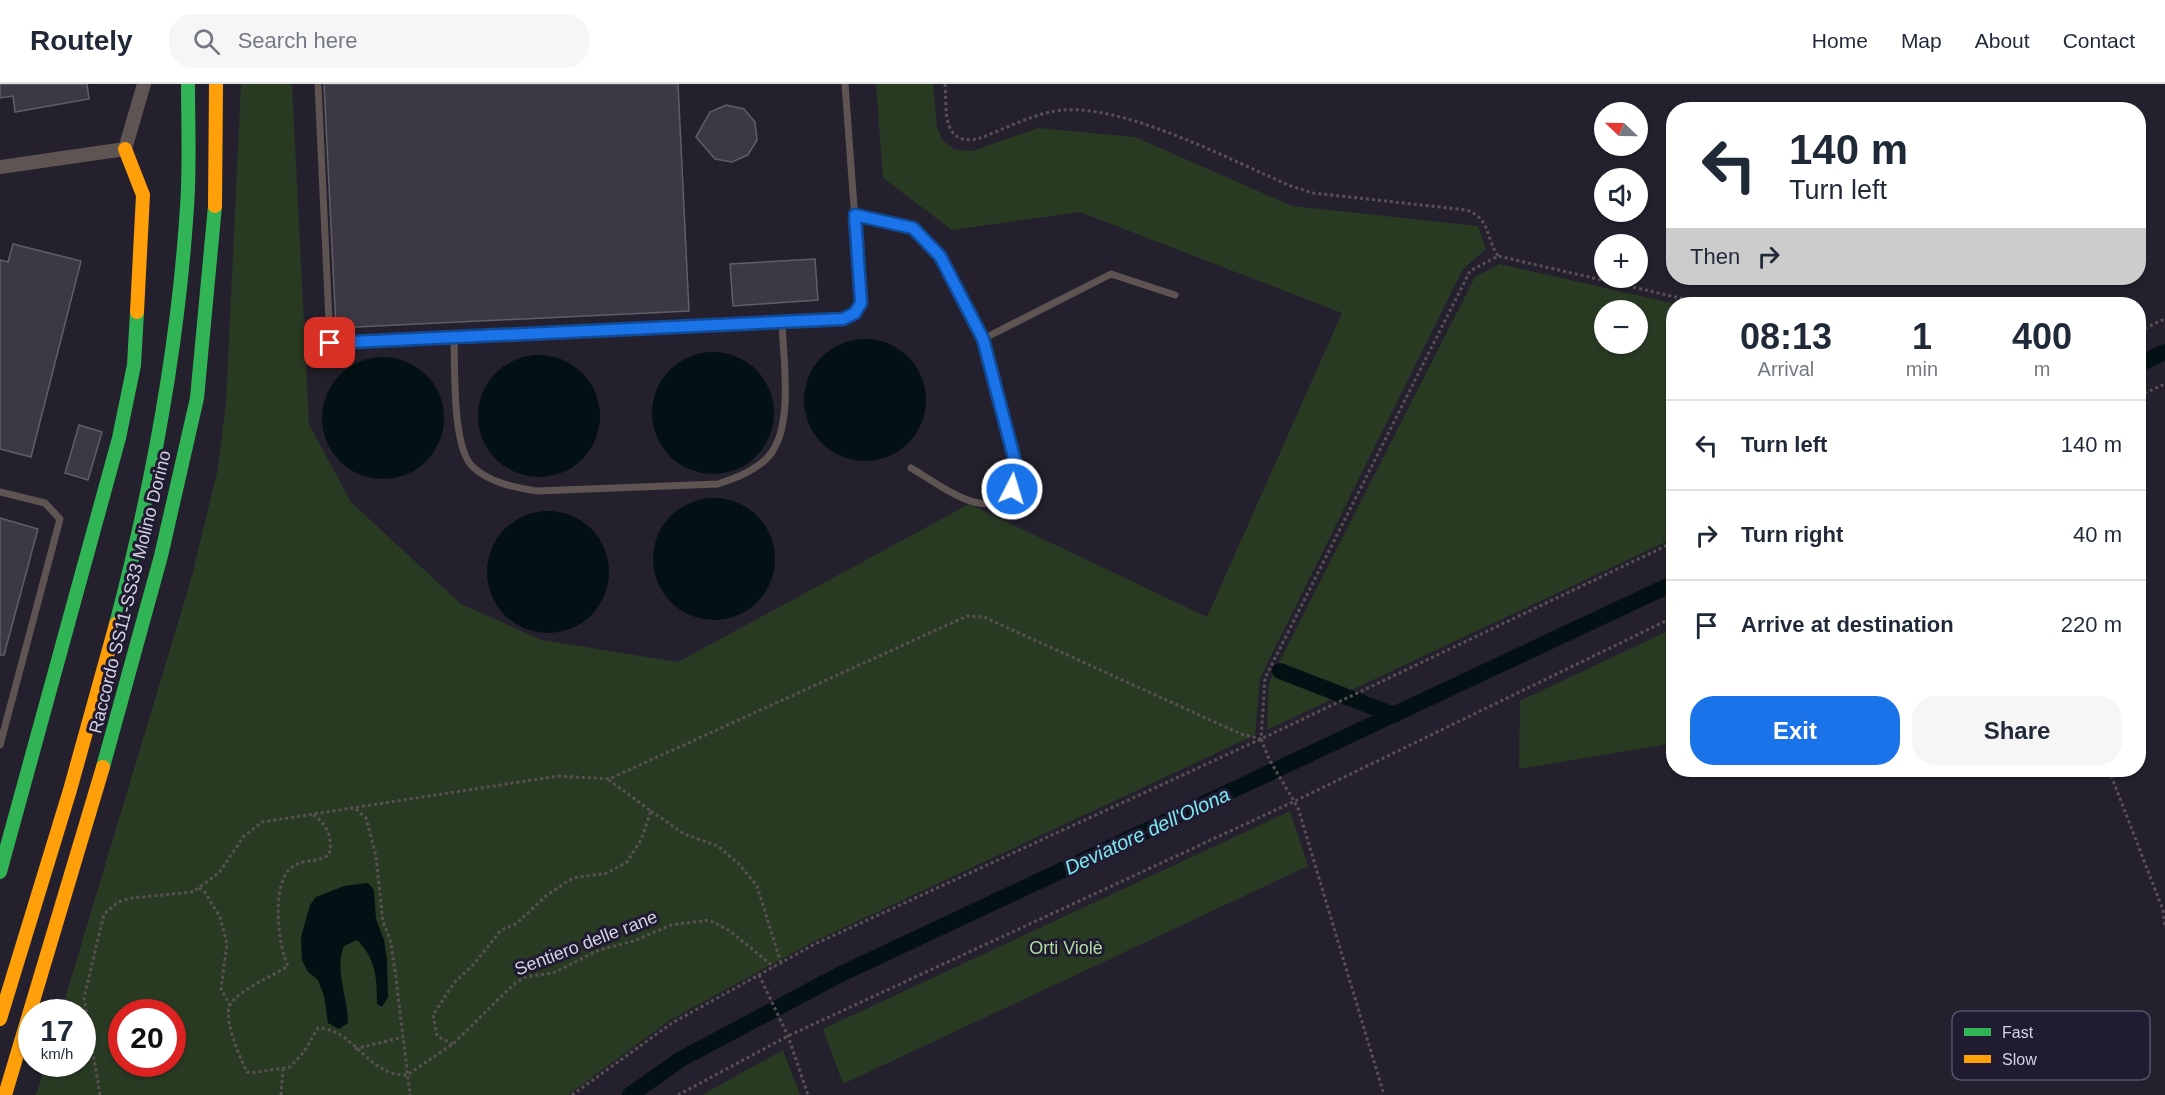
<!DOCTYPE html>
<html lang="en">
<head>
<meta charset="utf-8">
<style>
	:root { --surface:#fff; --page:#f6f6f7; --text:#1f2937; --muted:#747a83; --line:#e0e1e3; --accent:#1a73e8 }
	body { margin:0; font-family:Arial,sans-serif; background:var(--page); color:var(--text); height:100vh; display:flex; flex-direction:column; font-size:22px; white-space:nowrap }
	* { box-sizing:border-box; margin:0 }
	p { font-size:20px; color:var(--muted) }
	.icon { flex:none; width:33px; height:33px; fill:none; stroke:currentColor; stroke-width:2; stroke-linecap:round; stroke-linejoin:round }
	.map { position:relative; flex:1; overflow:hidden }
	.panel { position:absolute; left:1666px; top:213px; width:480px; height:480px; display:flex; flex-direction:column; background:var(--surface); border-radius:24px; box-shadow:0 2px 4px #0004 }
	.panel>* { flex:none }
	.hud { position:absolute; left:1666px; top:18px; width:480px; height:183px; border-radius:24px; box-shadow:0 2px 4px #0004; background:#fff; color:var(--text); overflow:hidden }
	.needle { width:39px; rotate:292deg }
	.buttons { position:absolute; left:1594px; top:18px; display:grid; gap:12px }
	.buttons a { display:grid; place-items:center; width:54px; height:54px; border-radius:50%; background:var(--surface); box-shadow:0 2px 4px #0004; font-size:30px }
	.speed { position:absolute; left:18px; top:915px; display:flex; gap:12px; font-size:30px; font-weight:700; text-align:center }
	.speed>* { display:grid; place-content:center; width:78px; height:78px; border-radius:50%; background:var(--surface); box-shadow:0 2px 4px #0004; line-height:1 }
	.speed small { font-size:15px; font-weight:400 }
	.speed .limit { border:9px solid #d22; background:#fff; color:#111 }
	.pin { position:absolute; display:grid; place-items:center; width:51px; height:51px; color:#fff; margin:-26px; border-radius:12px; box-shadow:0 3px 9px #0006 }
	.me { position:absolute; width:66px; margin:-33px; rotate:5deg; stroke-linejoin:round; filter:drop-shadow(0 0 4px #0008) }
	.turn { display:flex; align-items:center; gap:21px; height:126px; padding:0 24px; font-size:27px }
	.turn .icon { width:78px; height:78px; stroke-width:2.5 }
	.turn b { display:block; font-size:42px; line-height:51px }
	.then { display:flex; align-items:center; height:57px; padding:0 24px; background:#0003; gap:12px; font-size:22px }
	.eta { display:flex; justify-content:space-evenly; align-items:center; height:102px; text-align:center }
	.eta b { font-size:36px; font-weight:600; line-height:42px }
	.action { display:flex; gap:12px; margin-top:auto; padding:12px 24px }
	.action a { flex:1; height:69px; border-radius:24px; background:var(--accent); color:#fff; font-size:24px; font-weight:600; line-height:69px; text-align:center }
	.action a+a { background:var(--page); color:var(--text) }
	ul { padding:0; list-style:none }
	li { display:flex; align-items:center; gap:18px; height:90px; padding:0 24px; border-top:2px solid var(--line) }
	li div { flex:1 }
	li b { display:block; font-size:22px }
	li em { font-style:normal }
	header { display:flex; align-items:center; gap:36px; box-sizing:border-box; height:84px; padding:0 30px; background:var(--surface); border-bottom:2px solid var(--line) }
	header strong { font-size:28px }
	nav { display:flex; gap:33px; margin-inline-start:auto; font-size:21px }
	.search { width:420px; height:54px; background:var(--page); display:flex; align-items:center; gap:15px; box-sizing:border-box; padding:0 21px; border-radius:24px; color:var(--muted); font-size:22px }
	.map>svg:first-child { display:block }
</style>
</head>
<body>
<header>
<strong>Routely</strong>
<div class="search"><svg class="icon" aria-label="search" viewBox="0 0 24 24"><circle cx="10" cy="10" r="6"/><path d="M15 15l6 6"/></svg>Search here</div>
<nav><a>Home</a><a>Map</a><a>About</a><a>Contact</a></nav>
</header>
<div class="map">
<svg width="2165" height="1011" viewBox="0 0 2165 1011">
	<rect width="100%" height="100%" fill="#24202d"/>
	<g fill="#293a23" fill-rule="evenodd">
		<path d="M241,0H292L309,340L351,418L461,520L542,556L678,578L969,420L1207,533L1342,229L1080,128L952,146L883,94L876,0H933L937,43L942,56L955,66L973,67L1038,44L1135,53L1292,122L1478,142L1486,165L1463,185L1260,594L1255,651L813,858L670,936L568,1011H36L46,980H82V928H61L192,492L218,384L226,318ZM122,928H172V980H122Z"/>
		<path d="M1500,180L1676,220L1674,454L1267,646L1269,598L1475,193ZM1638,226V260H1605V226Z"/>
		<polygon points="1674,544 1674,659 1519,685 1520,617"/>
		<polygon points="1290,727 1308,782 843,1000 823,945"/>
		<polygon points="783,966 800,1011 702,1011"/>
	</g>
	<g fill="#031114">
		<circle cx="865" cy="316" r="61"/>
		<circle cx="713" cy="329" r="61"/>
		<circle cx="539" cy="332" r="61"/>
		<circle cx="383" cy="334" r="61"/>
		<circle cx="714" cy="475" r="61"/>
		<circle cx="548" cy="488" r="61"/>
		<path d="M368,799L374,806L376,835L384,856L387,876L388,913L382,923L377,920C377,894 376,875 357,856L344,862C334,887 348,912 348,939L339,945L328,939L324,912L318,896L308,888L302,876L301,853L310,821L316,813L344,802Z"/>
	</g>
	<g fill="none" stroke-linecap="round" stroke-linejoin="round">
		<g stroke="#031114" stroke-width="16">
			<polyline points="2139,280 2165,268"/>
			<polyline points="1280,587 1394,631"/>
			<polyline points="630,1011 681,975 841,890 1674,499"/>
		</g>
	</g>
	<g fill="#3c3944" stroke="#605e69" stroke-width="1.5">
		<polygon points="0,0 87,0 89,15 15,28 13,12 0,14"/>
		<polygon points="324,0 678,0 689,227 336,244"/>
		<polygon points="726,21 744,25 755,38 757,56 748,71 732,78 715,75 696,53 710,28"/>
		<polygon points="13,160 81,177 31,373 0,365 0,176 8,178"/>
		<polygon points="815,175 818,216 733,222 730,180"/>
		<polygon points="79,341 102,348 88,396 65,389"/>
		<polygon points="0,434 38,445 4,571 0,571"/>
	</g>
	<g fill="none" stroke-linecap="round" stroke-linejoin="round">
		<g stroke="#585152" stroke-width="3" stroke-dasharray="3 3" stroke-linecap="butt">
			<path d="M945,0C947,27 941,61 978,55C1005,45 1036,28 1064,26C1127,21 1232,77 1291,102L1313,109L1467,126C1491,136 1485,152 1498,172"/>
			<polyline points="2139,247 2165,235"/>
			<polyline points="2139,312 2165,300"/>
			<polyline points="1261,655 1269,675 1298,724 1384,1011"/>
			<polyline points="2109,686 2163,826 2165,843"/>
			<polyline points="356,725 366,734 376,772 383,838 390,855 395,886 410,1011"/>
			<polyline points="651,727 684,750 718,762 739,780 757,802 781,879"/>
			<path d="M313,731C328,740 333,755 329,771C313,780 303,774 291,784C271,800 278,862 288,882C273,892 238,906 230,921C223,935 240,974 247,988L251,989L290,983L304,968L318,944C355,945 367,992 407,991L453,960L513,901L525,893L553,889L599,866L634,857L671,841L709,836L730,847L774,883"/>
			<polyline points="199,804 204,807 220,833 227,860 221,905 230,921"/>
			<polyline points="759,891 788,952 808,1011"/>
			<polyline points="453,960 437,952 433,931 454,899 474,880 501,846 516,840 547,811 573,794 607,789 627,778 641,756 651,727 609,696"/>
			<polyline points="355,965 403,953"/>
			<polyline points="100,1011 84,914 104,830 118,818 132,814 193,808 219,789 244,752 262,738 558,692 609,695 967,532 984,533 1241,650 1261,655 1265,594 1470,187 1498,172 1706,220"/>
			<polyline points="281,1011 283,985"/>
			<polyline points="572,1011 672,939 813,861 1261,655 1674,458"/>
			<polyline points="678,1011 788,952 1295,717 1674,533"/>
		</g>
		<g stroke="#5e5451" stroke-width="7">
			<polyline points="318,0 330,259 843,235 855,229 861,219 845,0"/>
			<path d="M855,131L913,144L940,172L983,255L1017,385C1001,451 949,406 911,384"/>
			<path d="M454,253C455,283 452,365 473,383C490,399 514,403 537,407L718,400C735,394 750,389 764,377C796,350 783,276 782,238"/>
			<polyline points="983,255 1111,190 1175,211"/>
			<polyline points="0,408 45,419 60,435 0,661"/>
		</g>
		<polyline stroke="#5e5451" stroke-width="14" points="0,83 125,65 144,0"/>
		<g stroke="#30b455" stroke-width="14">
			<path d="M116,540C152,403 178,265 187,123C190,82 188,41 188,0"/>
			<polyline points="103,683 161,472 197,314 215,122"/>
			<polyline points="0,788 119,354 134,281 137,228"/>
		</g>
		<g stroke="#ff9f0a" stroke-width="14">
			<polyline points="125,65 143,111 137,228"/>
			<polyline points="215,122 216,0"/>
			<polyline points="0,935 70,706 116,540"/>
			<polyline points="5,1011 103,683"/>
		</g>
	</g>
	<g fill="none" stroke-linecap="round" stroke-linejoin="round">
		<defs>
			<polyline id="route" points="330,259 843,235 855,229 861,219 855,131 913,144 940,172 983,255 1017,385 1012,405"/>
		</defs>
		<use href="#route" stroke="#114b97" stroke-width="15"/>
		<use href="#route" stroke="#1a73e8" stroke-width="10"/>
	</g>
	<g text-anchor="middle" stroke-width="6" stroke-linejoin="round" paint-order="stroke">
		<g font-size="18" fill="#d5d2e1" stroke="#211b32">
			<text transform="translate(130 508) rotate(-76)" y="6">Raccordo SS11-SS33 Molino Dorino</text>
			<text transform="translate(586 859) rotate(-21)" y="6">Sentiero delle rane</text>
		</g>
		<g font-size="18" fill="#aedc9c" stroke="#211b32">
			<text x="1066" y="870">Orti Violè</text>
		</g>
		<g font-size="20" font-style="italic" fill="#7ce6f0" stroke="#211b32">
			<text transform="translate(1147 747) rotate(-25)" y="7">Deviatore dell'Olona</text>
		</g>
	</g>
	<rect x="1952" y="927" width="198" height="69" rx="9" fill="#211b32" stroke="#575267" stroke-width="1.5"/>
	<rect x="1964" y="944" width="27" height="8" fill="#30b455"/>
	<rect x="1964" y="971" width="27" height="8" fill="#ff9f0a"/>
	<g font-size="16" fill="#d5d2e1">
		<text x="2002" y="954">Fast</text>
		<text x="2002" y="981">Slow</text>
	</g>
</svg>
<div class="buttons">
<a><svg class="needle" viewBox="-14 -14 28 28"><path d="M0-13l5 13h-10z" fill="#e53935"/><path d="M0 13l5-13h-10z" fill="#747a83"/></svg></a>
<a><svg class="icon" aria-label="sound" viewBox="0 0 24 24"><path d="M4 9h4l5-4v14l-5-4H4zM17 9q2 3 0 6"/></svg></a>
<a>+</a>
<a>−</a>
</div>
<div class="speed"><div>17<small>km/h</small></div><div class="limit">20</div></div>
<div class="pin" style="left:330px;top:259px;background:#d93025"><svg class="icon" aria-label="arrive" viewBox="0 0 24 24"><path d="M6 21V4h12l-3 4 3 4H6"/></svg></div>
<svg class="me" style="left:1012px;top:405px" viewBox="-20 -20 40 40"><circle r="17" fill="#1a73e8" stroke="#fff" stroke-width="3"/><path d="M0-11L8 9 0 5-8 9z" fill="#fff"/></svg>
<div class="hud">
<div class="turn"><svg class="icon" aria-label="left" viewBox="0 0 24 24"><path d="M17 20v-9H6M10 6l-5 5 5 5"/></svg><div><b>140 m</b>Turn left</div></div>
<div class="then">Then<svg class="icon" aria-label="right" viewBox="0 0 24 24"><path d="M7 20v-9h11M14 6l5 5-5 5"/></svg></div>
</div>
<section class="panel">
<div class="eta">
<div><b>08:13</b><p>Arrival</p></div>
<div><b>1</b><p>min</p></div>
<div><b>400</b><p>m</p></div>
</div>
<ul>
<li><svg class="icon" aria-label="left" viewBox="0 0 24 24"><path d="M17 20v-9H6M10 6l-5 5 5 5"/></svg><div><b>Turn left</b></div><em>140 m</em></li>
<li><svg class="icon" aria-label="right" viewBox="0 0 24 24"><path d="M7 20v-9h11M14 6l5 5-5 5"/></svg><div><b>Turn right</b></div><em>40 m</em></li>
<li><svg class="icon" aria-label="arrive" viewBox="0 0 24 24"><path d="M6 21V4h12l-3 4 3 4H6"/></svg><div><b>Arrive at destination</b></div><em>220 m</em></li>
</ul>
<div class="action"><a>Exit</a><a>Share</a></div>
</section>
</div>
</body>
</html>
